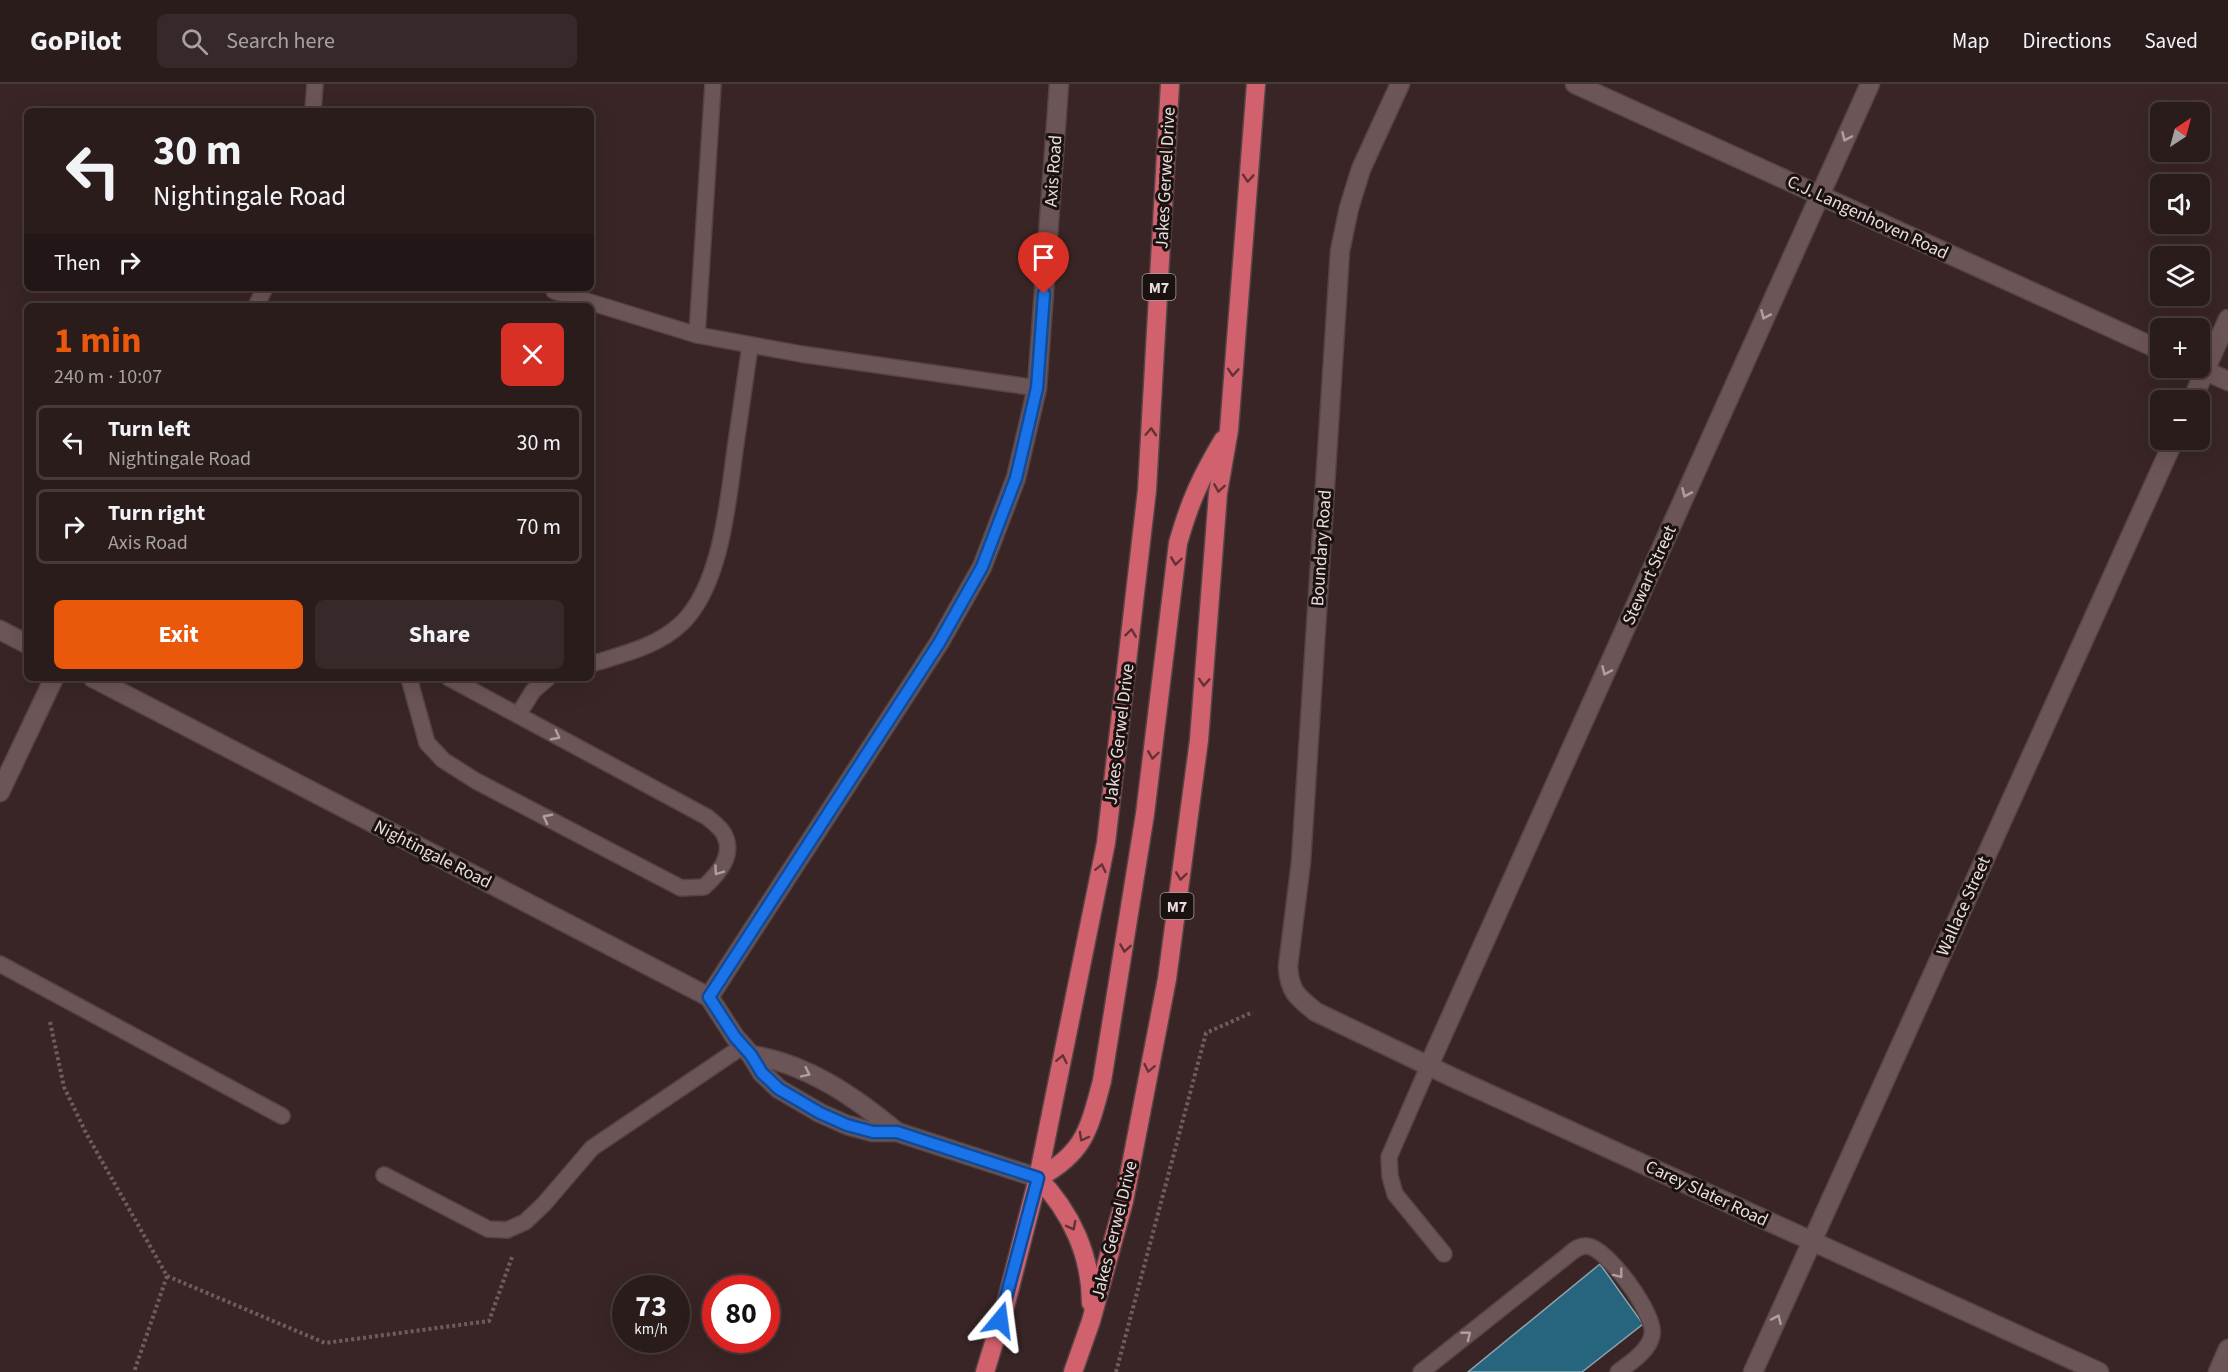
<!DOCTYPE html>
<html lang="en">
<head>
<meta charset="utf-8">
<style>
	:root { --surface:#2b1c1c; --page:#372929; --text:#f1f3f6; --muted:#a6a1a3; --line:#473a3b; --accent:#ea580c }
	body { margin:0; font-family:"Source Sans 3",sans-serif; background:var(--page); color:var(--text); height:100vh; display:flex; flex-direction:column; font-size:22px; white-space:nowrap }
	* { box-sizing:border-box; margin:0 }
	p { font-size:20px; color:var(--muted) }
	.icon { flex:none; width:33px; height:33px; fill:none; stroke:currentColor; stroke-width:2; stroke-linecap:round; stroke-linejoin:round }
	.map { position:relative; flex:1; overflow:hidden }
	.drawer { position:absolute; left:24px; top:219px; width:570px; height:378px; display:flex; flex-direction:column; background:var(--surface); border-radius:9px; box-shadow:0 6px 24px #0002,0 0 0 2px var(--line) }
	.drawer>* { flex:none }
	.banner { position:absolute; left:24px; top:24px; width:570px; height:183px; border-radius:9px; box-shadow:0 6px 24px #0002,0 0 0 2px var(--line); background:#2b1c1c; color:var(--text); overflow:hidden }
	.needle { width:39px; rotate:36deg }
	.fabs { position:absolute; left:2150px; top:18px; display:grid; gap:12px }
	.fabs a { display:grid; place-items:center; width:60px; height:60px; border-radius:9px; background:var(--surface); box-shadow:0 6px 24px #0002,0 0 0 2px var(--line); font-size:30px }
	.speed { position:absolute; left:612px; top:1191px; display:flex; gap:12px; font-size:30px; font-weight:700; text-align:center }
	.speed>* { display:grid; place-content:center; width:78px; height:78px; border-radius:50%; background:var(--surface); box-shadow:0 6px 24px #0002,0 0 0 2px var(--line); line-height:1 }
	.speed small { font-size:15px; font-weight:400 }
	.speed .limit { border:9px solid #d22; background:#fff; color:#111 }
	.pin { position:absolute; display:grid; place-items:center; width:51px; height:51px; color:#fff; margin:-62px -26px; border-radius:50% 50% 50% 0; rotate:-45deg; box-shadow:0 0 6px #0007 }
	.pin .icon { rotate:45deg }
	.me { position:absolute; width:66px; margin:-33px; rotate:16deg; stroke-linejoin:round; filter:drop-shadow(0 0 4px #0008) }
	.turn { display:flex; align-items:center; gap:21px; height:126px; padding:0 30px; font-size:27px }
	.turn .icon { width:78px; height:78px; stroke-width:2.5 }
	.turn b { display:block; font-size:42px; line-height:51px }
	.then { display:flex; align-items:center; height:57px; padding:0 30px; background:#0003; gap:12px; font-size:22px }
	.round { display:grid; place-items:center; flex:none; width:63px; height:63px; border-radius:9px; background:var(--page) }
	.summary { display:flex; align-items:center; justify-content:space-between; height:102px; padding:0 30px }
	h1 { font-size:36px; font-weight:700; line-height:45px; color:var(--accent) }
	.cta { display:flex; gap:12px; margin-top:auto; padding:12px 30px }
	.cta a { flex:1; height:69px; border-radius:9px; background:var(--accent); color:#fff; font-size:24px; font-weight:700; line-height:69px; text-align:center }
	.cta a+a { background:var(--page); color:var(--text) }
	ul { padding:0; list-style:none }
	li { display:flex; align-items:center; gap:18px; height:75px; margin:0 12px 9px; padding:0 18px; border:3px solid var(--line); border-radius:9px }
	li div { flex:1 }
	li b { display:block; font-size:22px }
	li em { font-style:normal }
	header { display:flex; align-items:center; gap:36px; box-sizing:border-box; height:84px; padding:0 30px; background:var(--surface); border-bottom:2px solid var(--line) }
	header strong { font-size:28px }
	nav { display:flex; gap:33px; margin-inline-start:auto; font-size:21px }
	.search { width:420px; height:54px; background:var(--page); display:flex; align-items:center; gap:15px; box-sizing:border-box; padding:0 21px; border-radius:9px; color:var(--muted); font-size:22px }
	.map>svg:first-child { display:block }
</style>
</head>
<body>
<header>
<strong>GoPilot</strong>
<div class="search"><svg class="icon" aria-label="search" viewBox="0 0 24 24"><circle cx="10" cy="10" r="6"/><path d="M15 15l6 6"/></svg>Search here</div>
<nav><a>Map</a><a>Directions</a><a>Saved</a></nav>
</header>
<div class="map">
<svg width="2228" height="1288" viewBox="0 0 2228 1288">
	<rect width="100%" height="100%" fill="#392526"/>
	<polygon fill="#27657e" stroke="#8ba2ad" stroke-width="1.5" points="1600,1180 1643,1240 1582,1288 1468,1288"/>
	<g fill="none" stroke-linecap="round" stroke-linejoin="round">
		<defs>
			<g id="service">
				<polyline points="313,27 315,0"/>
				<polyline points="554,207 697,251 801,270 1037,304"/>
				<polyline points="256,222 265,204"/>
				<polyline points="697,251 713,0"/>
				<path d="M591,580C623,570 657,563 682,539C721,501 728,418 735,366C740,331 745,296 750,262"/>
				<path d="M409,594L427,659L443,676L476,697L681,804L704,803C719,789 735,771 724,750C721,744 713,738 707,733L449,594"/>
				<polyline points="518,631 533,607 548,594"/>
				<polyline points="0,880 282,1032"/>
				<polyline points="1429,981 1389,1073 1390,1092 1395,1110 1444,1170"/>
				<polyline points="384,1091 488,1145 507,1146 525,1138 544,1120 592,1064 743,962"/>
				<path d="M1421,1288L1567,1172C1573,1167 1579,1161 1587,1162C1607,1163 1657,1232 1652,1251C1649,1267 1630,1279 1618,1288"/>
			</g>
			<g id="minor">
				<path d="M1400,0L1361,85L1349,124L1340,167L1301,778L1288,882C1289,907 1297,913 1316,928L1454,994L2099,1288"/>
				<polyline points="1575,0 2160,266"/>
				<polyline points="2199,284 2228,297"/>
				<polyline points="2192,316 2228,235"/>
				<polyline points="0,546 27,560"/>
				<polyline points="93,594 709,913 735,953 751,971 762,989 779,1005 820,1029 847,1041 873,1048 897,1048 1038,1094"/>
				<polyline points="0,708 54,594"/>
				<polyline points="709,913 939,559 982,483 1016,394 1037,304 1059,0"/>
				<path d="M751,971C806,979 855,1013 897,1048"/>
				<polyline points="1429,981 1870,0"/>
				<polyline points="1753,1288 2174,356"/>
				<polyline points="2218,1288 2228,1265"/>
			</g>
			<g id="trunk">
				<path d="M1038,1094C1085,1069 1089,1045 1102,997L1145,730L1178,459C1190,417 1201,393 1223,356"/>
				<path d="M1038,1094C1071,1128 1091,1171 1091,1219"/>
				<polyline points="985,1288 1006,1219 1038,1094 1106,759 1147,406 1170,0"/>
				<polyline points="1073,1288 1091,1237 1124,1117 1167,895 1199,656 1218,409 1229,346 1256,0"/>
			</g>
		</defs>
		<use href="#service" stroke="#554445" stroke-width="18"/>
		<use href="#minor" stroke="#554445" stroke-width="21"/>
		<use href="#trunk" stroke="#554445" stroke-width="21"/>
		<g stroke="#6f5d5e" stroke-width="4" stroke-dasharray="3 3" stroke-linecap="butt">
			<polyline points="50,938 64,1003 86,1049 167,1192 134,1288"/>
			<polyline points="167,1192 325,1259 489,1237 512,1173"/>
			<polyline points="1116,1288 1206,949 1253,928"/>
		</g>
		<use href="#service" stroke="#6c5556" stroke-width="15"/>
		<use href="#minor" stroke="#6c5556" stroke-width="18"/>
		<use href="#trunk" stroke="#d2616e" stroke-width="18"/>
	</g>
	<defs><path id="oneway-chevron" d="M-2-3.5L2.5 0L-2 3.5" fill="none" stroke-width="1.6" stroke-linecap="round" stroke-linejoin="round" transform="scale(1.5)"/></defs>
	<g stroke="#b19fa0">
		<use href="#oneway-chevron" transform="translate(1846 53) rotate(114)"/>
		<use href="#oneway-chevron" transform="translate(1765 231) rotate(114)"/>
		<use href="#oneway-chevron" transform="translate(1686 409) rotate(114)"/>
		<use href="#oneway-chevron" transform="translate(1606 587) rotate(114)"/>
		<use href="#oneway-chevron" transform="translate(556 652) rotate(28)"/>
		<use href="#oneway-chevron" transform="translate(547 734) rotate(-152)"/>
		<use href="#oneway-chevron" transform="translate(718 787) rotate(125)"/>
		<use href="#oneway-chevron" transform="translate(806 989) rotate(26)"/>
		<use href="#oneway-chevron" transform="translate(1619 1190) rotate(52)"/>
		<use href="#oneway-chevron" transform="translate(1777 1235) rotate(-66)"/>
		<use href="#oneway-chevron" transform="translate(1467 1251) rotate(-38)"/>
	</g>
	<g stroke="#643136">
		<use href="#oneway-chevron" transform="translate(1248 94) rotate(94)"/>
		<use href="#oneway-chevron" transform="translate(1233 288) rotate(94)"/>
		<use href="#oneway-chevron" transform="translate(1151 348) rotate(-87)"/>
		<use href="#oneway-chevron" transform="translate(1219 404) rotate(99)"/>
		<use href="#oneway-chevron" transform="translate(1176 477) rotate(98)"/>
		<use href="#oneway-chevron" transform="translate(1131 549) rotate(-83)"/>
		<use href="#oneway-chevron" transform="translate(1204 598) rotate(94)"/>
		<use href="#oneway-chevron" transform="translate(1153 671) rotate(98)"/>
		<use href="#oneway-chevron" transform="translate(1101 784) rotate(-78)"/>
		<use href="#oneway-chevron" transform="translate(1181 792) rotate(98)"/>
		<use href="#oneway-chevron" transform="translate(1125 864) rotate(99)"/>
		<use href="#oneway-chevron" transform="translate(1062 975) rotate(-78)"/>
		<use href="#oneway-chevron" transform="translate(1149 984) rotate(101)"/>
		<use href="#oneway-chevron" transform="translate(1083 1053) rotate(119)"/>
		<use href="#oneway-chevron" transform="translate(1072 1142) rotate(62)"/>
	</g>
	<g fill="none" stroke-linecap="round" stroke-linejoin="round">
		<defs>
			<polyline id="route" points="1000,1236 1038,1094 897,1048 873,1048 847,1041 820,1029 779,1005 762,989 751,971 735,953 709,913 939,559 982,483 1016,394 1037,304 1044,210"/>
		</defs>
		<use href="#route" stroke="#114b97" stroke-width="15"/>
		<use href="#route" stroke="#1a73e8" stroke-width="10"/>
	</g>
	<g text-anchor="middle" stroke-width="6" stroke-linejoin="round" paint-order="stroke">
		<g fill="#1a1111" stroke="#ac9fa0" stroke-width="1.5">
			<rect x="1142.5" y="190" width="33" height="26" rx="4.5"/>
			<rect x="1160.5" y="809" width="33" height="26" rx="4.5"/>
		</g>
		<g font-size="16" font-weight="bold" fill="#eadcdd">
			<text x="1159" y="209">M7</text>
			<text x="1177" y="828">M7</text>
		</g>
		<g font-size="18" fill="#eadcdd" stroke="#1a1111">
			<text transform="translate(1053 87) rotate(-86)" y="6">Axis Road</text>
			<text transform="translate(1165 94) rotate(-87)" y="6">Jakes Gerwel Drive</text>
			<text transform="translate(1868 133) rotate(25)" y="6">C.J. Langenhoven Road</text>
			<text transform="translate(1321 464) rotate(-86)" y="6">Boundary Road</text>
			<text transform="translate(1649 491) rotate(-66)" y="6">Stewart Street</text>
			<text transform="translate(1119 650) rotate(-83)" y="6">Jakes Gerwel Drive</text>
			<text transform="translate(433 770) rotate(27)" y="6">Nightingale Road</text>
			<text transform="translate(1963 822) rotate(-66)" y="6">Wallace Street</text>
			<text transform="translate(1707 1109) rotate(25)" y="6">Carey Slater Road</text>
			<text transform="translate(1114 1146) rotate(-76)" y="6">Jakes Gerwel Drive</text>
		</g>
	</g>
</svg>
<div class="fabs">
<a><svg class="needle" viewBox="-14 -14 28 28"><path d="M0-13l5 13h-10z" fill="#e53935"/><path d="M0 13l5-13h-10z" fill="#a6a1a3"/></svg></a>
<a><svg class="icon" aria-label="sound" viewBox="0 0 24 24"><path d="M4 9h4l5-4v14l-5-4H4zM17 9q2 3 0 6"/></svg></a>
<a><svg class="icon" aria-label="layers" viewBox="0 0 24 24"><path d="M12 4l9 5-9 5-9-5zM3 14l9 5 9-5"/></svg></a>
<a>+</a>
<a>−</a>
</div>
<div class="speed"><div>73<small>km/h</small></div><div class="limit">80</div></div>
<div class="pin" style="left:1044px;top:210px;background:#d93025"><svg class="icon" aria-label="arrive" viewBox="0 0 24 24"><path d="M6 21V4h12l-3 4 3 4H6"/></svg></div>
<svg class="me" style="left:1000px;top:1236px" viewBox="-20 -20 40 40"><path d="M0-17L14 15 0 8-14 15z" fill="#1a73e8" stroke="#fff" stroke-width="4"/></svg>
<div class="banner">
<div class="turn"><svg class="icon" aria-label="left" viewBox="0 0 24 24"><path d="M17 20v-9H6M10 6l-5 5 5 5"/></svg><div><b>30 m</b>Nightingale Road</div></div>
<div class="then">Then<svg class="icon" aria-label="right" viewBox="0 0 24 24"><path d="M7 20v-9h11M14 6l5 5-5 5"/></svg></div>
</div>
<section class="drawer">
<div class="summary"><div><h1>1 min</h1><p>240 m · 10:07</p></div><a class="round" style="background:#d93025;color:#fff"><svg class="icon" aria-label="close" viewBox="0 0 24 24"><path d="M6 6l12 12M18 6L6 18"/></svg></a></div>
<ul>
<li><svg class="icon" aria-label="left" viewBox="0 0 24 24"><path d="M17 20v-9H6M10 6l-5 5 5 5"/></svg><div><b>Turn left</b><p>Nightingale Road</p></div><em>30 m</em></li>
<li><svg class="icon" aria-label="right" viewBox="0 0 24 24"><path d="M7 20v-9h11M14 6l5 5-5 5"/></svg><div><b>Turn right</b><p>Axis Road</p></div><em>70 m</em></li>
</ul>
<div class="cta"><a>Exit</a><a>Share</a></div>
</section>
</div>
</body>
</html>
